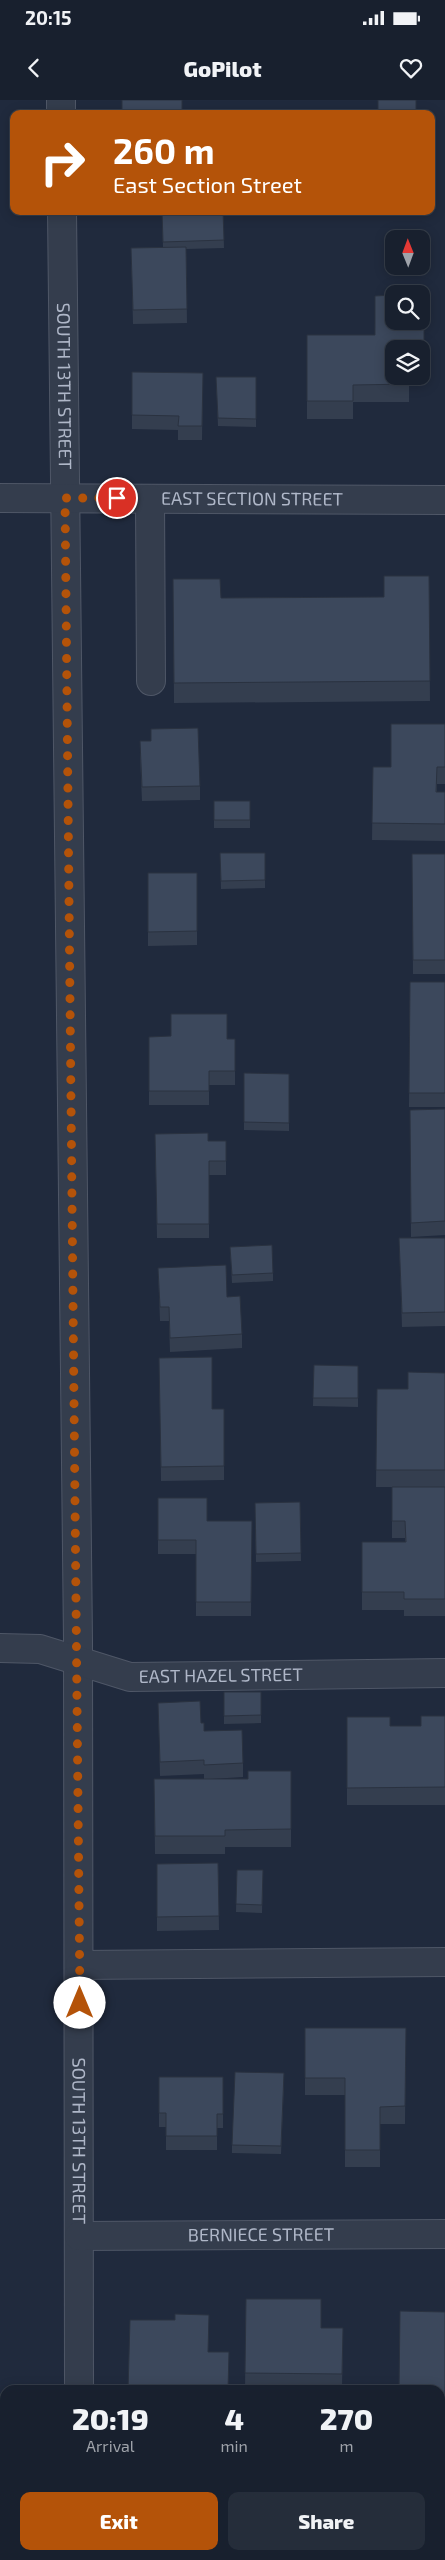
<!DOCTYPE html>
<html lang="en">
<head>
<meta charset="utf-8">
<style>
	:root { --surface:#18202e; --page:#252d3a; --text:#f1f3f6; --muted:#9fa3aa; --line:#363e4a; --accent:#b45309 }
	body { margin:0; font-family:"Exo 2",sans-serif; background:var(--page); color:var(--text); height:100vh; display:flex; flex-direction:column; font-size:19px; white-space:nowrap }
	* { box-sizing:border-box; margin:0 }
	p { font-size:16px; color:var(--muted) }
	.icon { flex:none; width:28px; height:28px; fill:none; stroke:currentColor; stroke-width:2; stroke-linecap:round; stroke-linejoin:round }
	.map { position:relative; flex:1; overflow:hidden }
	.side { position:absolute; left:0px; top:2285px; width:445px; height:175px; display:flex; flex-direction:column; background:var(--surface); border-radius:15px 15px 0 0; box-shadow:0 2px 12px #0003,0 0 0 1px var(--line) }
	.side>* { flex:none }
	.hud { position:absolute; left:10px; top:10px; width:425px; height:105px; border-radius:10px; box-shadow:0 2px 12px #0003,0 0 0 1px var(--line); background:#b45309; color:#fff; overflow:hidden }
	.needle { width:32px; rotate:359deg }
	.buttons { position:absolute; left:385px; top:130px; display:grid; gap:10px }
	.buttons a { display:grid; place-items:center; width:45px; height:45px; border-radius:10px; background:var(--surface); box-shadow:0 2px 12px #0003,0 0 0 1px var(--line); font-size:25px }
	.pin { position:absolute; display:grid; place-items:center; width:42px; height:42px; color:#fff; margin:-21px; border:2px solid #fff; border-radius:50%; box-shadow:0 1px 5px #0007 }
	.me { position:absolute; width:55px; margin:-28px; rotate:0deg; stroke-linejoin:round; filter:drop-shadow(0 0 4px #0008) }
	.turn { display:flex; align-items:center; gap:18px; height:105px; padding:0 20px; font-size:22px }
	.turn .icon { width:65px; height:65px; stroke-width:2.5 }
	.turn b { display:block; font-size:35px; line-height:42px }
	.eta { display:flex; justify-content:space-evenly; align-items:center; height:85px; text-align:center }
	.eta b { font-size:30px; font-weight:800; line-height:35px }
	.primary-button { display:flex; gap:10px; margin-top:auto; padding:10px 20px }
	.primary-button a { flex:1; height:58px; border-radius:10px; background:var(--accent); color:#fff; font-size:20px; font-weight:800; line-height:58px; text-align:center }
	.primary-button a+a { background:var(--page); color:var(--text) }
	.status { display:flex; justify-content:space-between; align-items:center; height:35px; padding:0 25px; background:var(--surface); direction:ltr }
	.status svg { height:14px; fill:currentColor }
	header { display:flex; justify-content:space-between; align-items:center; height:65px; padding:0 20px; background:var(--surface); font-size:22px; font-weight:800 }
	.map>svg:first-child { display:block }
</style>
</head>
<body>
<div class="status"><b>20:15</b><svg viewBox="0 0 49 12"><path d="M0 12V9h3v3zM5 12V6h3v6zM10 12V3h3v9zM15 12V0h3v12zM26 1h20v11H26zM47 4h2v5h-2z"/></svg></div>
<header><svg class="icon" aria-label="back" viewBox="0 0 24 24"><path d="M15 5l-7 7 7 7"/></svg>GoPilot<svg class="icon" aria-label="heart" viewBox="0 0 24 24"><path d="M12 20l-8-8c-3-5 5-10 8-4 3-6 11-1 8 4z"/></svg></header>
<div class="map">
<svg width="445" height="2460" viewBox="0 0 445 2460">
	<rect width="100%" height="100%" fill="#202a3d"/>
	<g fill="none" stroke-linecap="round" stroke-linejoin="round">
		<defs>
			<g id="minor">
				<polyline points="61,0 61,14"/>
				<path id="s1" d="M62,111L78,1541L79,2290"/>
				<path id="s2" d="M0,398L445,400"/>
				<polyline points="150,399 151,581"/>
				<path id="s3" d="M0,1548L40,1549L130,1577L445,1573"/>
				<polyline points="80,1865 445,1862"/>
				<path id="s4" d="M79,2136L445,2134"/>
				<polyline points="80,2455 80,2460"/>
			</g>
		</defs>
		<use href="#minor" stroke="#4f5767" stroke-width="30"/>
		<use href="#minor" stroke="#343d4d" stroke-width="28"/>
	</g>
	<g fill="#343e4f">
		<polygon points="162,111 223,111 224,148 186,149 187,223 133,224 131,148 163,148"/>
		<polygon points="424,195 424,271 421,271 421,249 394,249 409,276 409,302 353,302 353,319 307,319 307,235 375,235"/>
		<polygon points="132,272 203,273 202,340 178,340 178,330 132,329"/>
		<polygon points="216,277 256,277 256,327 218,326"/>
		<polygon points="429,476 430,601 174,603 173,479 221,498 384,497"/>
		<polygon points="445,624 445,684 437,684 437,692 445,692 445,741 372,740 373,667 391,667"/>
		<polygon points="151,629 200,686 200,700 142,701 140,655 151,641"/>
		<rect x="214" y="701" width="36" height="27"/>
		<polygon points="220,753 265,753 265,788 221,789"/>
		<polygon points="412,754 445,754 445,874 413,874"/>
		<polygon points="148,773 197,773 197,845 148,846"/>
		<polygon points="410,882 445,882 445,1007 409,1007"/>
		<polygon points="149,937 235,939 235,985 209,985 209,1005 149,1005"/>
		<polygon points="244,973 289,974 289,1031 244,1030"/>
		<polygon points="445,1009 445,1135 411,1137 410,1010"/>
		<polygon points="155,1034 208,1041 226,1041 226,1075 209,1075 209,1138 157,1138"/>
		<polygon points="399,1138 445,1138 445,1226 402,1227"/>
		<polygon points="230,1147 273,1173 273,1181 232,1183"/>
		<polygon points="158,1168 227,1197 242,1234 242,1248 170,1252 169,1221 160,1221"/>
		<polygon points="159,1258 212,1309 224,1309 224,1380 161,1381"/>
		<polygon points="314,1265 358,1266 358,1307 313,1306"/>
		<polygon points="445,1273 445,1516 404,1516 404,1510 362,1510 362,1442 405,1442 405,1438 392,1438 392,1387 376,1387 377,1289 408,1289"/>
		<polygon points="158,1398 207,1421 252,1421 251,1516 196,1516 196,1454 158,1454"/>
		<polygon points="300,1402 301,1461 256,1462 255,1403"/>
		<polygon points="224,1592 261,1592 261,1623 224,1624"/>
		<polygon points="158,1603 201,1623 204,1631 243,1663 243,1677 211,1679 248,1679 291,1671 291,1747 225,1747 225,1754 155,1754 154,1679 204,1679 204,1674 160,1676"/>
		<polygon points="445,1616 445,1705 347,1705 347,1617 390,1626 421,1626"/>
		<polygon points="218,1763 219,1830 157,1831 157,1764"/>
		<polygon points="237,1770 263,1770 262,1813 236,1812"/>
		<polygon points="305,1928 406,1928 405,2024 380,2024 380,2067 345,2067 345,1995 305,1995"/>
		<polygon points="159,1977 223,1977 223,2028 217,2028 217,2050 166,2050 166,2027 159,2027"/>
		<polygon points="284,1982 281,2054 232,2053 232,2045"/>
		<polygon points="246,2199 321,2228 343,2228 342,2290 245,2290"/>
		<polygon points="445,2212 445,2309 440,2309 440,2290"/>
	</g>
	<g fill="#3c485c" stroke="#2a3240">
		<rect x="122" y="0" width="60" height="14"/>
		<rect x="378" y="0" width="38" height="14"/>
		<polygon points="162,111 223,111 224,140 163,142"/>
		<polygon points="186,147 187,209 133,210 131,148"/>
		<polygon points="394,195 394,221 421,221 421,195 424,195 424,254 421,254 421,249 394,249 394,276 409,276 409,284 353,285 353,301 307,301 307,235 375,235 375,196"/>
		<polygon points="132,272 203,273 202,326 178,326 179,316 132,315"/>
		<polygon points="216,277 256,277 256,319 218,318"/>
		<polygon points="384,476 429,476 430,581 174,583 173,479 220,479 221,498 384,497"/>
		<polygon points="391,624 445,624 445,667 437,667 436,692 445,692 445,724 372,723 373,667 391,667"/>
		<polygon points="198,628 200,686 142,687 140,641 151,641 151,629"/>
		<rect x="214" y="701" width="36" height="19"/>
		<polygon points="220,753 265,753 265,780 221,781"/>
		<polygon points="412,754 445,754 445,860 413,860"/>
		<polygon points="148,773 197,773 197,831 148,832"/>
		<polygon points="410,882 445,882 445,993 409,993"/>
		<polygon points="171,914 227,914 227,939 235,939 235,971 209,971 209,991 149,991 149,937 171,936"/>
		<polygon points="244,973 289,974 289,1023 244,1022"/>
		<polygon points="445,1009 445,1121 411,1123 410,1010"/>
		<polygon points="208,1033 208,1041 226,1041 226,1061 209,1061 209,1124 157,1124 155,1034"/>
		<polygon points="399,1138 445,1138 445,1212 402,1213"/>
		<polygon points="272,1145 273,1173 232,1175 230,1147"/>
		<polygon points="226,1165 227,1197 240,1196 242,1234 170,1238 169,1207 160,1207 158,1168"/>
		<polygon points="212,1257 212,1309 224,1309 224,1366 161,1367 159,1258"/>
		<polygon points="314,1265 358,1266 358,1298 313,1298"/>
		<polygon points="408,1272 445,1273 445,1370 376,1370 377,1289 408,1289"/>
		<polygon points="392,1387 445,1387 445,1499 404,1499 404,1492 362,1492 362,1442 406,1442 405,1421 392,1421"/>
		<polygon points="158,1398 207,1398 207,1421 252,1421 251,1502 196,1502 196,1440 158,1440"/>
		<polygon points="300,1402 301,1453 256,1454 255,1403"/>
		<polygon points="224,1592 261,1592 261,1615 224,1616"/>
		<polygon points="200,1601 201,1623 204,1623 204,1631 242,1630 243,1663 204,1665 204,1660 160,1662 158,1603"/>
		<polygon points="421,1616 445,1616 445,1687 347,1688 347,1617 390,1617 390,1626 421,1626"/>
		<polygon points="248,1671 291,1671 291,1729 225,1730 225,1736 155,1736 154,1679 248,1679"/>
		<polygon points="218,1763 219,1816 157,1817 157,1764"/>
		<polygon points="237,1770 263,1770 262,1805 236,1804"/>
		<polygon points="305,1928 406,1928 405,2006 380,2007 380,2050 345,2050 345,1978 305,1978"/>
		<polygon points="235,1972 284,1973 281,2046 232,2045"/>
		<polygon points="159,1977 223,1977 223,2014 217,2014 217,2036 166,2036 166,2013 159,2013"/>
		<polygon points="246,2199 321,2199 321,2228 343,2228 342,2274 245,2273"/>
		<polygon points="400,2211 445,2212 445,2295 440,2295 440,2290 399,2290"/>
		<polygon points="175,2214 209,2215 208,2252 229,2252 228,2290 128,2290 130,2220 175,2220"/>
		<rect x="311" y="2455" width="64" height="5"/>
	</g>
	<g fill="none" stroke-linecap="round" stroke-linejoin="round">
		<polyline stroke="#b45309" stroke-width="9" stroke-dasharray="0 16.2" points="80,1903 65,398 117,398"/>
	</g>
	<g text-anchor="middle" stroke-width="5" stroke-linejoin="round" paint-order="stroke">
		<g font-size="18" fill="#afb7c8" stroke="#1a2231">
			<text dy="6" stroke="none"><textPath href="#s1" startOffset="175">SOUTH 13TH STREET</textPath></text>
			<text dy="6" stroke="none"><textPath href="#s2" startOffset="252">EAST SECTION STREET</textPath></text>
			<text dy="6" stroke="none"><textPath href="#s3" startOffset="225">EAST HAZEL STREET</textPath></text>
			<text dy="6" stroke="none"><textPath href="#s1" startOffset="1930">SOUTH 13TH STREET</textPath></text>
			<text dy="6" stroke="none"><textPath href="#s4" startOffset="182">BERNIECE STREET</textPath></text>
		</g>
	</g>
</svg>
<div class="buttons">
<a><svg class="needle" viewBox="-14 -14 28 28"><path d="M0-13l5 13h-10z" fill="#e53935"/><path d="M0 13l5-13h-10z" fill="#9fa3aa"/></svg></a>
<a><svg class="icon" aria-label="search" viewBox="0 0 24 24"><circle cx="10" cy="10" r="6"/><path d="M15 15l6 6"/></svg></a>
<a><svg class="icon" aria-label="layers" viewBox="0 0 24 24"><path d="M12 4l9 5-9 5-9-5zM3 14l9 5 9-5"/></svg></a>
</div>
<div class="pin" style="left:117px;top:398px;background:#d93025"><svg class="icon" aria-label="arrive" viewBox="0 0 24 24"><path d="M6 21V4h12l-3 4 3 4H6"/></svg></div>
<svg class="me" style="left:80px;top:1903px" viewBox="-20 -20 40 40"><circle r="19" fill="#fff"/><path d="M0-13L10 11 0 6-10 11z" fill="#b45309"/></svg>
<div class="hud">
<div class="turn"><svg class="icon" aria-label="right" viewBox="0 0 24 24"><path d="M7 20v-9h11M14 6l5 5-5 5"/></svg><div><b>260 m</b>East Section Street</div></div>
</div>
<section class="side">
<div class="eta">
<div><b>20:19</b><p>Arrival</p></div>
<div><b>4</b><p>min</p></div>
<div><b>270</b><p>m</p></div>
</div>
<div class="primary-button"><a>Exit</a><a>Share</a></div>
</section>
</div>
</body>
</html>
